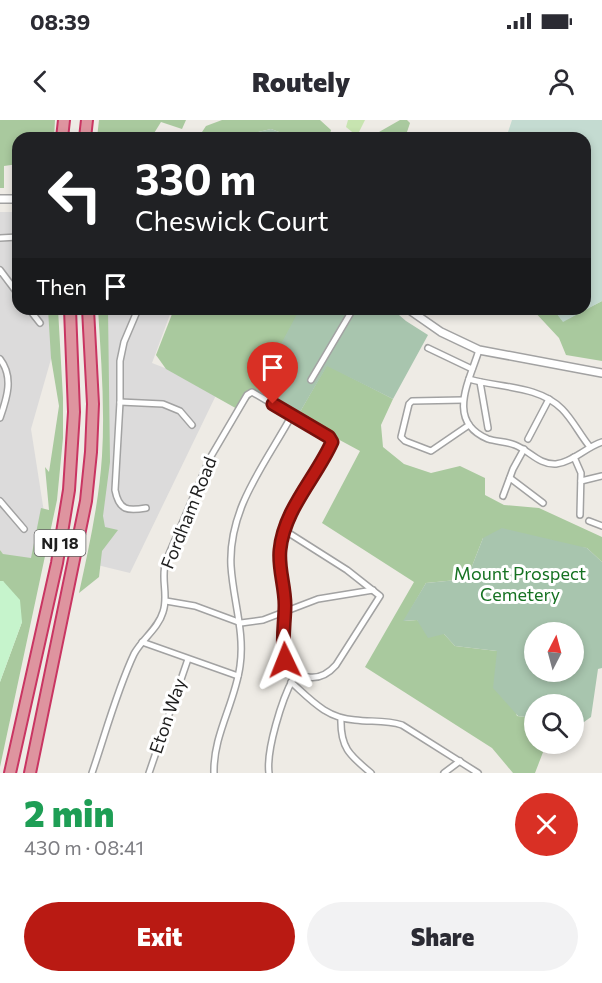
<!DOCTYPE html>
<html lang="en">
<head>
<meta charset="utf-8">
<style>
	:root { --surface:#fff; --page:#f2f2f3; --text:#2b2b33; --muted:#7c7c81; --accent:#b91a13 }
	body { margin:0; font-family:Commissioner,sans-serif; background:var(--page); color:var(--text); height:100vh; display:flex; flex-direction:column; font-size:22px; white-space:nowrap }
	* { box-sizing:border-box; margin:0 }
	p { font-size:20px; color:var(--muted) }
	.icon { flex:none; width:33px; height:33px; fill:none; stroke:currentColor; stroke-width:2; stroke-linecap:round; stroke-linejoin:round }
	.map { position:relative; height:653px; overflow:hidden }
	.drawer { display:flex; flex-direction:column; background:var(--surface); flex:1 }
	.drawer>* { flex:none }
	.hud { position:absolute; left:12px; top:12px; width:579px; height:183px; border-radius:18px; box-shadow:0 3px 9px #0003; background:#202124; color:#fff; overflow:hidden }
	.needle { width:39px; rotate:6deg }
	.controls { position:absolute; left:524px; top:502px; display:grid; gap:12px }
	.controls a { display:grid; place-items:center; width:60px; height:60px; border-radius:50%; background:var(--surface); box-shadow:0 3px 9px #0003; font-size:30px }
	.pin { position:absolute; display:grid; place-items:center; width:51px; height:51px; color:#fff; margin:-62px -26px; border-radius:50% 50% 50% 0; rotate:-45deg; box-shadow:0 0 6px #0007 }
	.pin .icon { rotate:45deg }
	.me { position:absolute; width:66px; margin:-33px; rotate:358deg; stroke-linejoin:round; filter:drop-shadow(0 0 4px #0008) }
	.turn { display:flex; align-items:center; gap:21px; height:126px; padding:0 24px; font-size:27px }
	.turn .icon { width:78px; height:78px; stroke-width:2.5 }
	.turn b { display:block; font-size:42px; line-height:51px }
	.then { display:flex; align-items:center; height:57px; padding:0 24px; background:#0003; gap:12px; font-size:22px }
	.round { display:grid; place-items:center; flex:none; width:63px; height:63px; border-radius:32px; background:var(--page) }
	.summary { display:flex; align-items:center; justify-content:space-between; height:102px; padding:0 24px }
	h1 { font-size:36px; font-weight:800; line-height:45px; color:#1e9e55 }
	.cta { display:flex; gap:12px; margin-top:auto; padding:12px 24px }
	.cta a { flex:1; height:69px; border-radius:36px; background:var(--accent); color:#fff; font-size:24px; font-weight:800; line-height:69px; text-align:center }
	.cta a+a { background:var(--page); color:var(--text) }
	.status { display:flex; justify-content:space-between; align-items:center; height:42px; padding:0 30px; background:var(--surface); direction:ltr }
	.status svg { height:16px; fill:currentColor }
	header { display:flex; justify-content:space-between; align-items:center; height:78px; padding:0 24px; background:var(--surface); font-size:27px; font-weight:800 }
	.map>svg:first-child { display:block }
</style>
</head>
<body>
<div class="status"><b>08:39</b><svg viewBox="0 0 49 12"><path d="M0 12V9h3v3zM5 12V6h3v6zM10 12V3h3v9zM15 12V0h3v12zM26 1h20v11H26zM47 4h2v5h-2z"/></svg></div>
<header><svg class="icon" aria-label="back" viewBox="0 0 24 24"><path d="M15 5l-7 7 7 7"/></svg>Routely<svg class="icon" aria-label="person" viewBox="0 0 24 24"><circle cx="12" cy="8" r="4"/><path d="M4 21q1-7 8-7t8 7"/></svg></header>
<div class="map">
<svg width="602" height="653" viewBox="0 0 602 653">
	<rect width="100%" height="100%" fill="#eeebe5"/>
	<g fill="#dcdbdb">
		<polygon points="0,92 18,92 18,189 53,189 55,225 31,309 46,405 37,439 11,446 0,430"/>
		<polygon points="100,189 172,189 152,243 219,269 130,453 89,443 106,325"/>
	</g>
	<polygon fill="#c7e4b0" points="348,0 365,0 357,16 346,7"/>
	<g fill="#a9c99e">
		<polygon points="0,0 55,0 54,18 18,18 18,44 4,46 4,68 0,68"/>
		<polygon points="99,0 186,0 182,9 161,2 151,18 97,18"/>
		<polygon points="222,0 320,0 331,10 329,18 295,18 271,9 232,18 198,18 206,6"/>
		<polygon points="400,0 407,0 410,3 405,18 371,18 372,16"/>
		<polygon points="602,181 602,241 566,235 559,218 532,189 553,189 563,201"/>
		<polygon points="48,189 58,189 63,278 63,318 57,380 0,647 0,562 22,502 3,461 0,461 0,430 3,434 31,438 41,388 49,390 45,347 49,352 59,286 51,238"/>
		<path d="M98,189H108L110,342L103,396L105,407L118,410L102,431L99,457L79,473C89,427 99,382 102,336C105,287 101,238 98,189Z"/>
		<polygon points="174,189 287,189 298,194 255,273 239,290 166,249 156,235"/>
		<polygon points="327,245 393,279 381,305 383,327 404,344 431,353 460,346 485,358 485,375 504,385 539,388 602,417 602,442 587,428 483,418 467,459 426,463 404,501 417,500 444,514 455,526 497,531 517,596 534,598 534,624 545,624 545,627 535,653 513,653 492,628 365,547 414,462 322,403 360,331 297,297"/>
	</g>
	<polygon fill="#c4dbd1" points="512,0 602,0 602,181 563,202 553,189 585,189 585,18 506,18"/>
	<g fill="#a8c5ae" fill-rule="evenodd">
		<polygon points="271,9 295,18 232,18"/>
		<polygon points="287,189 392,189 406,201 428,215 393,279 327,246 297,297 255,273 297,194"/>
		<path d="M502,408L587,428L602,442V548L598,549L591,597L584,602L573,603V585H534V598L518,596L493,568L497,531L455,526L444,514L428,518L417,500L403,501L426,463L467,459L483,418ZM534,513H573V552H534Z"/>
	</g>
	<polygon fill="#c6f4cc" points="0,461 3,461 20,480 22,502 0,562"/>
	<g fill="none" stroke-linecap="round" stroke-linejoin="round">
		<defs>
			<g id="minor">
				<polyline points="0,118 18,117"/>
				<polyline points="0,150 18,174"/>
				<polyline points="29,189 40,203"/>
				<path d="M138,189L124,222L120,241V282L115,370C119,391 128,391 146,388"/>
				<polyline points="428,228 472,249"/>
				<path d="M479,230C470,260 445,301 488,319C497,322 506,321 515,325C530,331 539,345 556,344C573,342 586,327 602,322"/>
				<path d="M0,239C14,257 7,278 0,298"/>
				<path d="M469,259C499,268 538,265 562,289C573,300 580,315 590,327"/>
				<polyline points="311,260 353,189"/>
				<polyline points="480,262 488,308"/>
				<polyline points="463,280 412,281 409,284 401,317 405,321 431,331 469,305"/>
				<polyline points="120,282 163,284 180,291 192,305"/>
				<polyline points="528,319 549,279"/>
				<polyline points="574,337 581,353 580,395"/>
				<polyline points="510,358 543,383"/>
				<polyline points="581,361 602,356"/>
				<polyline points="503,376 513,349 524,329"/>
				<polyline points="0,381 24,409"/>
				<polyline points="589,401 602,406"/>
				<polyline points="166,481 195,486 241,503 263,500 318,479 373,470"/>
				<polyline points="142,522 238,556"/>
				<path d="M291,562C311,580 326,598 355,600C371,602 386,600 402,605L478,653"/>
				<polyline points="546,585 547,582"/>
				<path d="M341,598C340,627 349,635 371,653"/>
				<path d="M92,653C105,615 117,570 134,534C142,519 158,509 163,492C169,475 160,458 166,441L210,338L247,275L252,272L329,317L332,322L288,400C284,410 281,420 280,432C279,449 285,466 285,483C285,502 277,530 287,548C291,555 300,556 308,557C320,559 329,553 336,545L380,476L347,450L284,410"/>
				<polyline points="149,653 188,539"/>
				<path d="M214,653C213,615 235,583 240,546C245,512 233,480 231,446C228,388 266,343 292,295"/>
				<path d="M269,653C266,630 282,579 293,559"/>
				<polyline points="444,653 460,641"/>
			</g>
			<g id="tertiary">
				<polyline points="0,79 18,79"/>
				<polyline points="408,189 441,212 479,230 602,253"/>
			</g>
			<g id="motorway">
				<polyline points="62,18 64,0"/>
				<polyline points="85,18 87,0"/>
				<polyline points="10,653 57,443 69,370 74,292 70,189"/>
				<polyline points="30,653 86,381 91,332 93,284 88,189"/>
			</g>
		</defs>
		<use href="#minor" stroke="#a2a2a2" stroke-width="8"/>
		<use href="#tertiary" stroke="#a2a2a2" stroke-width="10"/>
		<use href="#motorway" stroke="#c93562" stroke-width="14"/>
		<use href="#minor" stroke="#fff" stroke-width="5"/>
		<use href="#tertiary" stroke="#fff" stroke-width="7"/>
		<use href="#motorway" stroke="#de949f" stroke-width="10"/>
	</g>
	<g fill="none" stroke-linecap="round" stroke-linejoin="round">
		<defs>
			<path id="route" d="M273,284L329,317L332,322C316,358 284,389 280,430C278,448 285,466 285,485C285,503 281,522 285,540"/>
		</defs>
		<use href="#route" stroke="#78110c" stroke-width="15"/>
		<use href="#route" stroke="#b91a13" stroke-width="10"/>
	</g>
	<g text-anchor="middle" stroke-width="6" stroke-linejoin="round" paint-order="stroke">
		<rect fill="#fff" stroke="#626262" stroke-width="1.5" x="34.5" y="410" width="51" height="26" rx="4.5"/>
		<g font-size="16" font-weight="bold" fill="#1e1e1e">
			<text x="60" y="429">NJ 18</text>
		</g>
		<g font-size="18" fill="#1e1e1e" stroke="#fff">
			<text transform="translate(189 393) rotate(-68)" y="6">Fordham Road</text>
			<text transform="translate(168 596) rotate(-71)" y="6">Eton Way</text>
		</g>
		<g font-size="18" fill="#167222" stroke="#fff">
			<text x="520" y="460">Mount Prospect<tspan x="520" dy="21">Cemetery</tspan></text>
		</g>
	</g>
</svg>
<div class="controls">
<a><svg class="needle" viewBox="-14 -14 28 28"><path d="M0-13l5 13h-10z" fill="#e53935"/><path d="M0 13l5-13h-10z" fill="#7c7c81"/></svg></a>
<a><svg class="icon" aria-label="search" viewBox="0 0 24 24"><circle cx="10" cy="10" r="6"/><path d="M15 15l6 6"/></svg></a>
</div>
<div class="pin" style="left:273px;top:284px;background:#d93025"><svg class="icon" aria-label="arrive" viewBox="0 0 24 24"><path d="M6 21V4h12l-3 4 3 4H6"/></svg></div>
<svg class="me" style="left:285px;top:540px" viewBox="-20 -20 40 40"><path d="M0-17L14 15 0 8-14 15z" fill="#b91a13" stroke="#fff" stroke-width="4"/></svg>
<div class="hud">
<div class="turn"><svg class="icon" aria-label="left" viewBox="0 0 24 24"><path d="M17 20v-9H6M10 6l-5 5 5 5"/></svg><div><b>330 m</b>Cheswick Court</div></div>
<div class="then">Then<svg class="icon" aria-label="arrive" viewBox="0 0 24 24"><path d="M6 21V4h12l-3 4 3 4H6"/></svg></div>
</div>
</div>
<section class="drawer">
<div class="summary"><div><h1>2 min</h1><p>430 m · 08:41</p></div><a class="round" style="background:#d93025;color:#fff"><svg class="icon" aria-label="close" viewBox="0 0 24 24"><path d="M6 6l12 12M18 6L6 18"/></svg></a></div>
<div class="cta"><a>Exit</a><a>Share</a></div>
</section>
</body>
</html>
